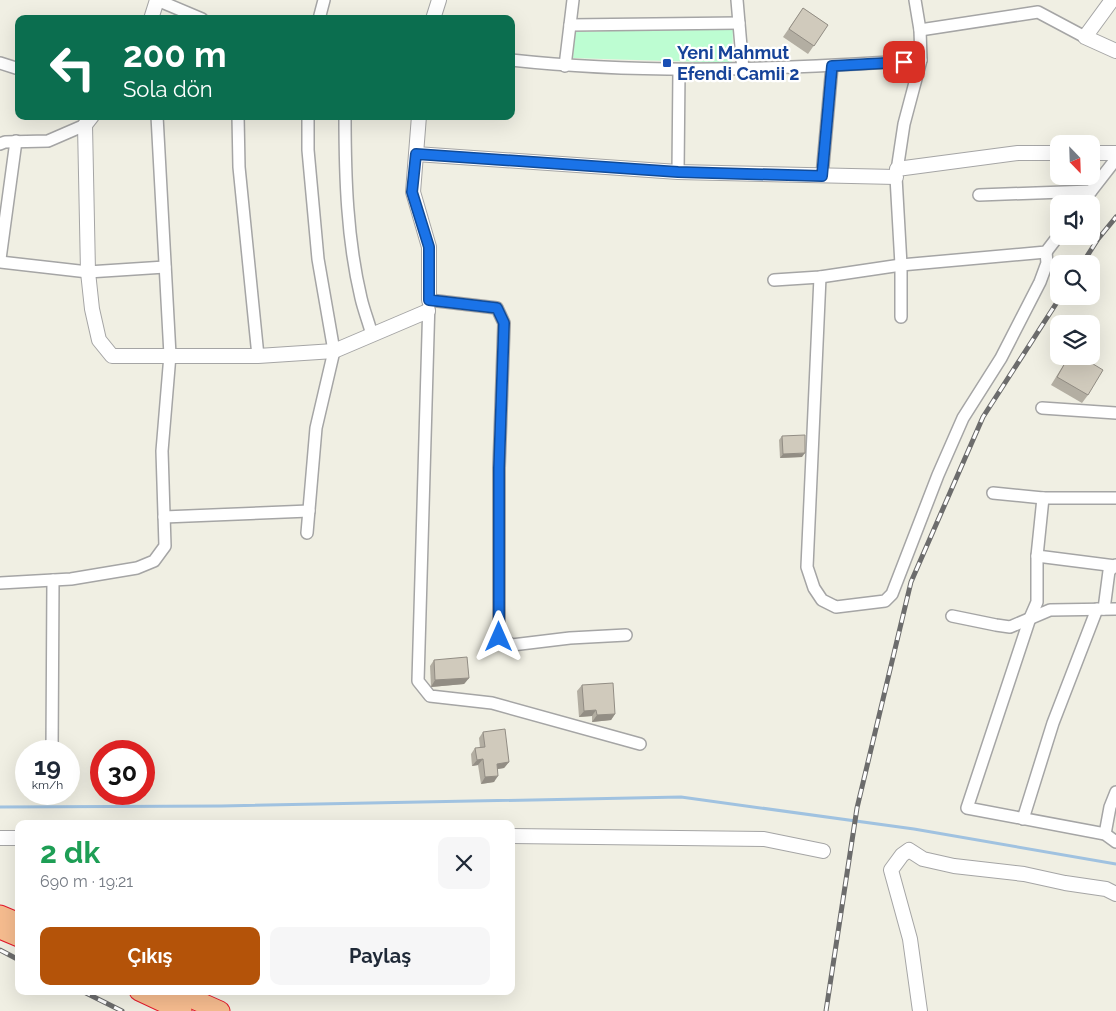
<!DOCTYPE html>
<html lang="tr">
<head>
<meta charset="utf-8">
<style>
	:root { --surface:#fff; --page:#f6f6f7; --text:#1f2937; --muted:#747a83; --accent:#b45309 }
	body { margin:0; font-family:Raleway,sans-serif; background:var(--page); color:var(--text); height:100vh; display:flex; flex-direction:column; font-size:19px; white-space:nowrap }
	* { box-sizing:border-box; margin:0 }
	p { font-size:16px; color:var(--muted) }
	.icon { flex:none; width:28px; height:28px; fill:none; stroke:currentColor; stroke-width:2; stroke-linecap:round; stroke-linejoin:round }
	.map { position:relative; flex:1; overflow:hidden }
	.panel { position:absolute; left:15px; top:820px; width:500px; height:175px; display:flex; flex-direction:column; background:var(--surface); border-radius:10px; box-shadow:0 5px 20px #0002 }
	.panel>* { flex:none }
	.hud { position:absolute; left:15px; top:15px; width:500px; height:105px; border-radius:10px; box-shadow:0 5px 20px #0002; background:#0b6e4f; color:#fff; overflow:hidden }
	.needle { width:32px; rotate:157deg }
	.buttons { position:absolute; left:1050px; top:135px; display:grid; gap:10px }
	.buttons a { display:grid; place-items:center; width:50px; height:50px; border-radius:10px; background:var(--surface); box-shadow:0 5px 20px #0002; font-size:25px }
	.speed { position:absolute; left:15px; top:740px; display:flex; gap:10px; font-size:25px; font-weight:700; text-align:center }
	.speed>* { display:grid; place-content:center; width:65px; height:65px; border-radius:50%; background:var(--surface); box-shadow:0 5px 20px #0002; line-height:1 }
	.speed small { font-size:12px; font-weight:400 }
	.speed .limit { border:8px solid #d22; background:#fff; color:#111 }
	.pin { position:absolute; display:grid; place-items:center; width:42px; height:42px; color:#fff; margin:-21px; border-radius:10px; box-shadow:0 2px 8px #0006 }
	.me { position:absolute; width:55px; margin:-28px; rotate:0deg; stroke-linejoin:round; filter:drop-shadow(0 0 4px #0008) }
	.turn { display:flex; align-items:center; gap:18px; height:105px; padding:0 25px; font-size:22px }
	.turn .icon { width:65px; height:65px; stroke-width:2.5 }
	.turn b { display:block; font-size:35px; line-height:42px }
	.round { display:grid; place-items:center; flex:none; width:52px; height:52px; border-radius:10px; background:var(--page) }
	.headline { display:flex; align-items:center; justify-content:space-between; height:85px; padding:0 25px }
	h1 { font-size:30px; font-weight:700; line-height:38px; color:#1e9e55 }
	.button { display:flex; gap:10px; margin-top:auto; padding:10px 25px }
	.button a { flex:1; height:58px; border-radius:10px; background:var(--accent); color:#fff; font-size:20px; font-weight:700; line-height:58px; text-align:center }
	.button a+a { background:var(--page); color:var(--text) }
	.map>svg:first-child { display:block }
</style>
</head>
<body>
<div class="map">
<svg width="1116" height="1011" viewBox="0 0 1116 1011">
	<rect width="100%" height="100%" fill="#f0efe3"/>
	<polygon fill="#bdfdd2" points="733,28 732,63 573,58 575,32"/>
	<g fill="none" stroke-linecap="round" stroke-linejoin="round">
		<polyline stroke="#a0c2e0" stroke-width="3" points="0,807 221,806 681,797 914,829 1116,864"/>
		<defs>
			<g id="minor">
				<polyline points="157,0 202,19"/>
				<polyline points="737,0 743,70"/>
				<polyline points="319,19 324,0"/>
				<polyline points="570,25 739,23"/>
				<polyline points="920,30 1038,12 1085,37"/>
				<path d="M511,60C648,75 784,69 921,60"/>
				<polyline points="0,63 19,69"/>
				<polyline points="565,66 573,0"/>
				<polyline points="238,116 239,167 258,356"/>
				<path d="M345,116C345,177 347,239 361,298C364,311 369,323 372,335"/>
				<polyline points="0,144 5,142 48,141 85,125"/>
				<polyline points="678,172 679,70"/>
				<polyline points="822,176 832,66"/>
				<polyline points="979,195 1091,191"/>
				<polyline points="1081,204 1116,159"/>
				<polyline points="0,259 16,141"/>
				<polyline points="0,262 88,272 165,267"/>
				<polyline points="820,277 807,567 814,588 822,600 836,607 885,601 892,594 938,475 963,418 1001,358 1040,282 1047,263 1046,252"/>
				<polyline points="774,280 820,277 901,265 1046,252 1059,235"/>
				<polyline points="901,317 901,265 896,177 904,124 921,60 920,30 915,0"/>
				<polyline points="1042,408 1116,413"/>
				<polyline points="993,493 1043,498 1116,498"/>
				<polyline points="1043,498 1037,556 1037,602 1030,618 967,808 1105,834 1116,842"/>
				<polyline points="164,517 309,511"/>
				<polyline points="307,533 316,428 334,351 318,259 308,150 308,116"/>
				<polyline points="1037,556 1116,566"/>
				<polyline points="0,583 71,579 137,568 154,561 165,546 162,451 170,355 157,116"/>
				<polyline points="1104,609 1109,571 1116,565"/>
				<polyline points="952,616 996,625 1010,627 1050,610 1116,609"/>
				<polyline points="626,635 570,638 512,645 499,637 499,468 504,323 497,308 429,300 418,681 430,696 492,703 640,744"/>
				<polyline points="52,751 53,580"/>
				<polyline points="1023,819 1053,723 1097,609"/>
				<polyline points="1105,834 1110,807 1116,792"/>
			</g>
			<g id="tertiary">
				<polyline points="1112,0 1085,37 1116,51"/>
				<polyline points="151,19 157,0"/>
				<polyline points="433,19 439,0"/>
				<polyline points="92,116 85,125 88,272 92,309 99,340 112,356 258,356 334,351 428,311"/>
				<polyline points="419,116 413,192 429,247 429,300"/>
				<polyline points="1091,153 1116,153"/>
				<polyline points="416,154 678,172 896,177"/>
				<polyline points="897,169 1018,153 1059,153"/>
				<polyline points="511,836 764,839 823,851"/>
				<polyline points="0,838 19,838"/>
				<polyline points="920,1011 910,939 891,870 902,855 909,850 923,859 954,866 1024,874 1065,883 1106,889 1116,894"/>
			</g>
			<g id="trunk">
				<polyline points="0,915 19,923"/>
				<polyline points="0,929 19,937"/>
				<polyline points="139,991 182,1011"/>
				<polyline points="175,991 220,1011"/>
			</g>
		</defs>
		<use href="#minor" stroke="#a5a5a5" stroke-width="14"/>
		<use href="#tertiary" stroke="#a5a5a5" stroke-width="16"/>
		<use href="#trunk" stroke="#e5182b" stroke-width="21"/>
		<use href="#minor" stroke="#fff" stroke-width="11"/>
		<use href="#tertiary" stroke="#fff" stroke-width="14"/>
		<use href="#trunk" stroke="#f6bc8f" stroke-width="19"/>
		<defs>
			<g id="rail">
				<polyline points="1082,264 1098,239 1116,217"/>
				<polyline points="0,950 19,960"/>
				<polyline points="82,991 122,1011"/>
				<polyline points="826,1011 857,808 911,582 983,417 1061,296"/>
			</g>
		</defs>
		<use href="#rail" stroke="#6c6c6c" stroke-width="5"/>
		<use href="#rail" stroke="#fff" stroke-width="3" stroke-dasharray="9" stroke-linecap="butt"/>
	</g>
	<g fill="#b3aea2">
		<polygon points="803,8 828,25 808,54 783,37"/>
		<polygon points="1069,356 1080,356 1088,395 1082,403 1051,385"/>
		<polygon points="782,436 802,457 780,458 779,440"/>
		<polygon points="434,660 469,678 464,684 431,687 430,666"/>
		<polygon points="582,685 615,714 611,720 592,722 592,716 579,717 577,691"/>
		<polygon points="483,732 509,762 504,768 497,769 494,782 481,784 478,765 472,766 471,754 475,748 480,748 479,738"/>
	</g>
	<g fill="#928d84">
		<polygon points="805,453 802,457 780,458 783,454"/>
		<polygon points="469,678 464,684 431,687 435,680"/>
		<polygon points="596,710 592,716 579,717 584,711"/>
		<polygon points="615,714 611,720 592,722 597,715"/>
		<polygon points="483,759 478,765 472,766 477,760"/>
		<polygon points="509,762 504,768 492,770 497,764"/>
		<polygon points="498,776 494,782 481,784 485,777"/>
	</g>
	<g fill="#d0cabc" stroke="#928d84">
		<polygon points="803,8 828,25 814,46 789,29"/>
		<polygon points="1069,356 1080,356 1103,370 1088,395 1057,377"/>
		<polygon points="805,435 805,453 783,454 782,436"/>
		<polygon points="467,657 469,678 435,680 434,660"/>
		<polygon points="613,683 615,714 597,715 596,710 584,711 582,685"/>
		<polygon points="505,729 509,762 497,764 498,776 485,777 483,759 477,760 475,748 485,747 483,732"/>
	</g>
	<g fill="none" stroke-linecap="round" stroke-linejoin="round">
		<defs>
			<polyline id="route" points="499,637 499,468 504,323 497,308 429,300 429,247 412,192 416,154 678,172 822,176 832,66 904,62"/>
		</defs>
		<use href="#route" stroke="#114b97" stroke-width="12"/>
		<use href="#route" stroke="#1a73e8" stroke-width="9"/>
	</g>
	<rect fill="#1a4fb4" stroke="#fff" stroke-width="2" x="662" y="58" width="10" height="10" rx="2.5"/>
	<g text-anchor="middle" stroke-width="4.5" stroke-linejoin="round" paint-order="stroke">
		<g font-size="18" font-weight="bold" fill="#164399" stroke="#fff" text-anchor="start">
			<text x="677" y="59">Yeni Mahmut<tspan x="677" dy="21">Efendi Camii 2</tspan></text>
		</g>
	</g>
</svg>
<div class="buttons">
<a><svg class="needle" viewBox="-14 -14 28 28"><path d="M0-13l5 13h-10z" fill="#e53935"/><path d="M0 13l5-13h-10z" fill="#747a83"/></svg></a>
<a><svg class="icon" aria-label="sound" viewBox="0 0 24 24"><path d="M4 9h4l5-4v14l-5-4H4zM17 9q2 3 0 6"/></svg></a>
<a><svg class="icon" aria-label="search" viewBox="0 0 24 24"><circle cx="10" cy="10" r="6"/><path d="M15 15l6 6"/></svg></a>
<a><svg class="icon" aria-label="layers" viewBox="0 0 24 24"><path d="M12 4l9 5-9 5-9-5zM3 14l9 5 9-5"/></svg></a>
</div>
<div class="speed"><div>19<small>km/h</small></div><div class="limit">30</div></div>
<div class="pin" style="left:904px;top:62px;background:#d93025"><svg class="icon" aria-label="arrive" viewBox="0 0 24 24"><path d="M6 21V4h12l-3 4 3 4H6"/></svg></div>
<svg class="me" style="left:499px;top:637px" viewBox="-20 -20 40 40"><path d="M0-17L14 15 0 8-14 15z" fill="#1a73e8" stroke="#fff" stroke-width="4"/></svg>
<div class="hud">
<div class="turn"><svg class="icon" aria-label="left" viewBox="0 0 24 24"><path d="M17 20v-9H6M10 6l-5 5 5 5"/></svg><div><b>200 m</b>Sola dön</div></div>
</div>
<section class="panel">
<div class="headline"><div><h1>2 dk</h1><p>690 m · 19:21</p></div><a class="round"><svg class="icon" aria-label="close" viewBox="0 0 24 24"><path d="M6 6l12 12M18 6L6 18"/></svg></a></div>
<div class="button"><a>Çıkış</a><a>Paylaş</a></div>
</section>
</div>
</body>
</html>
